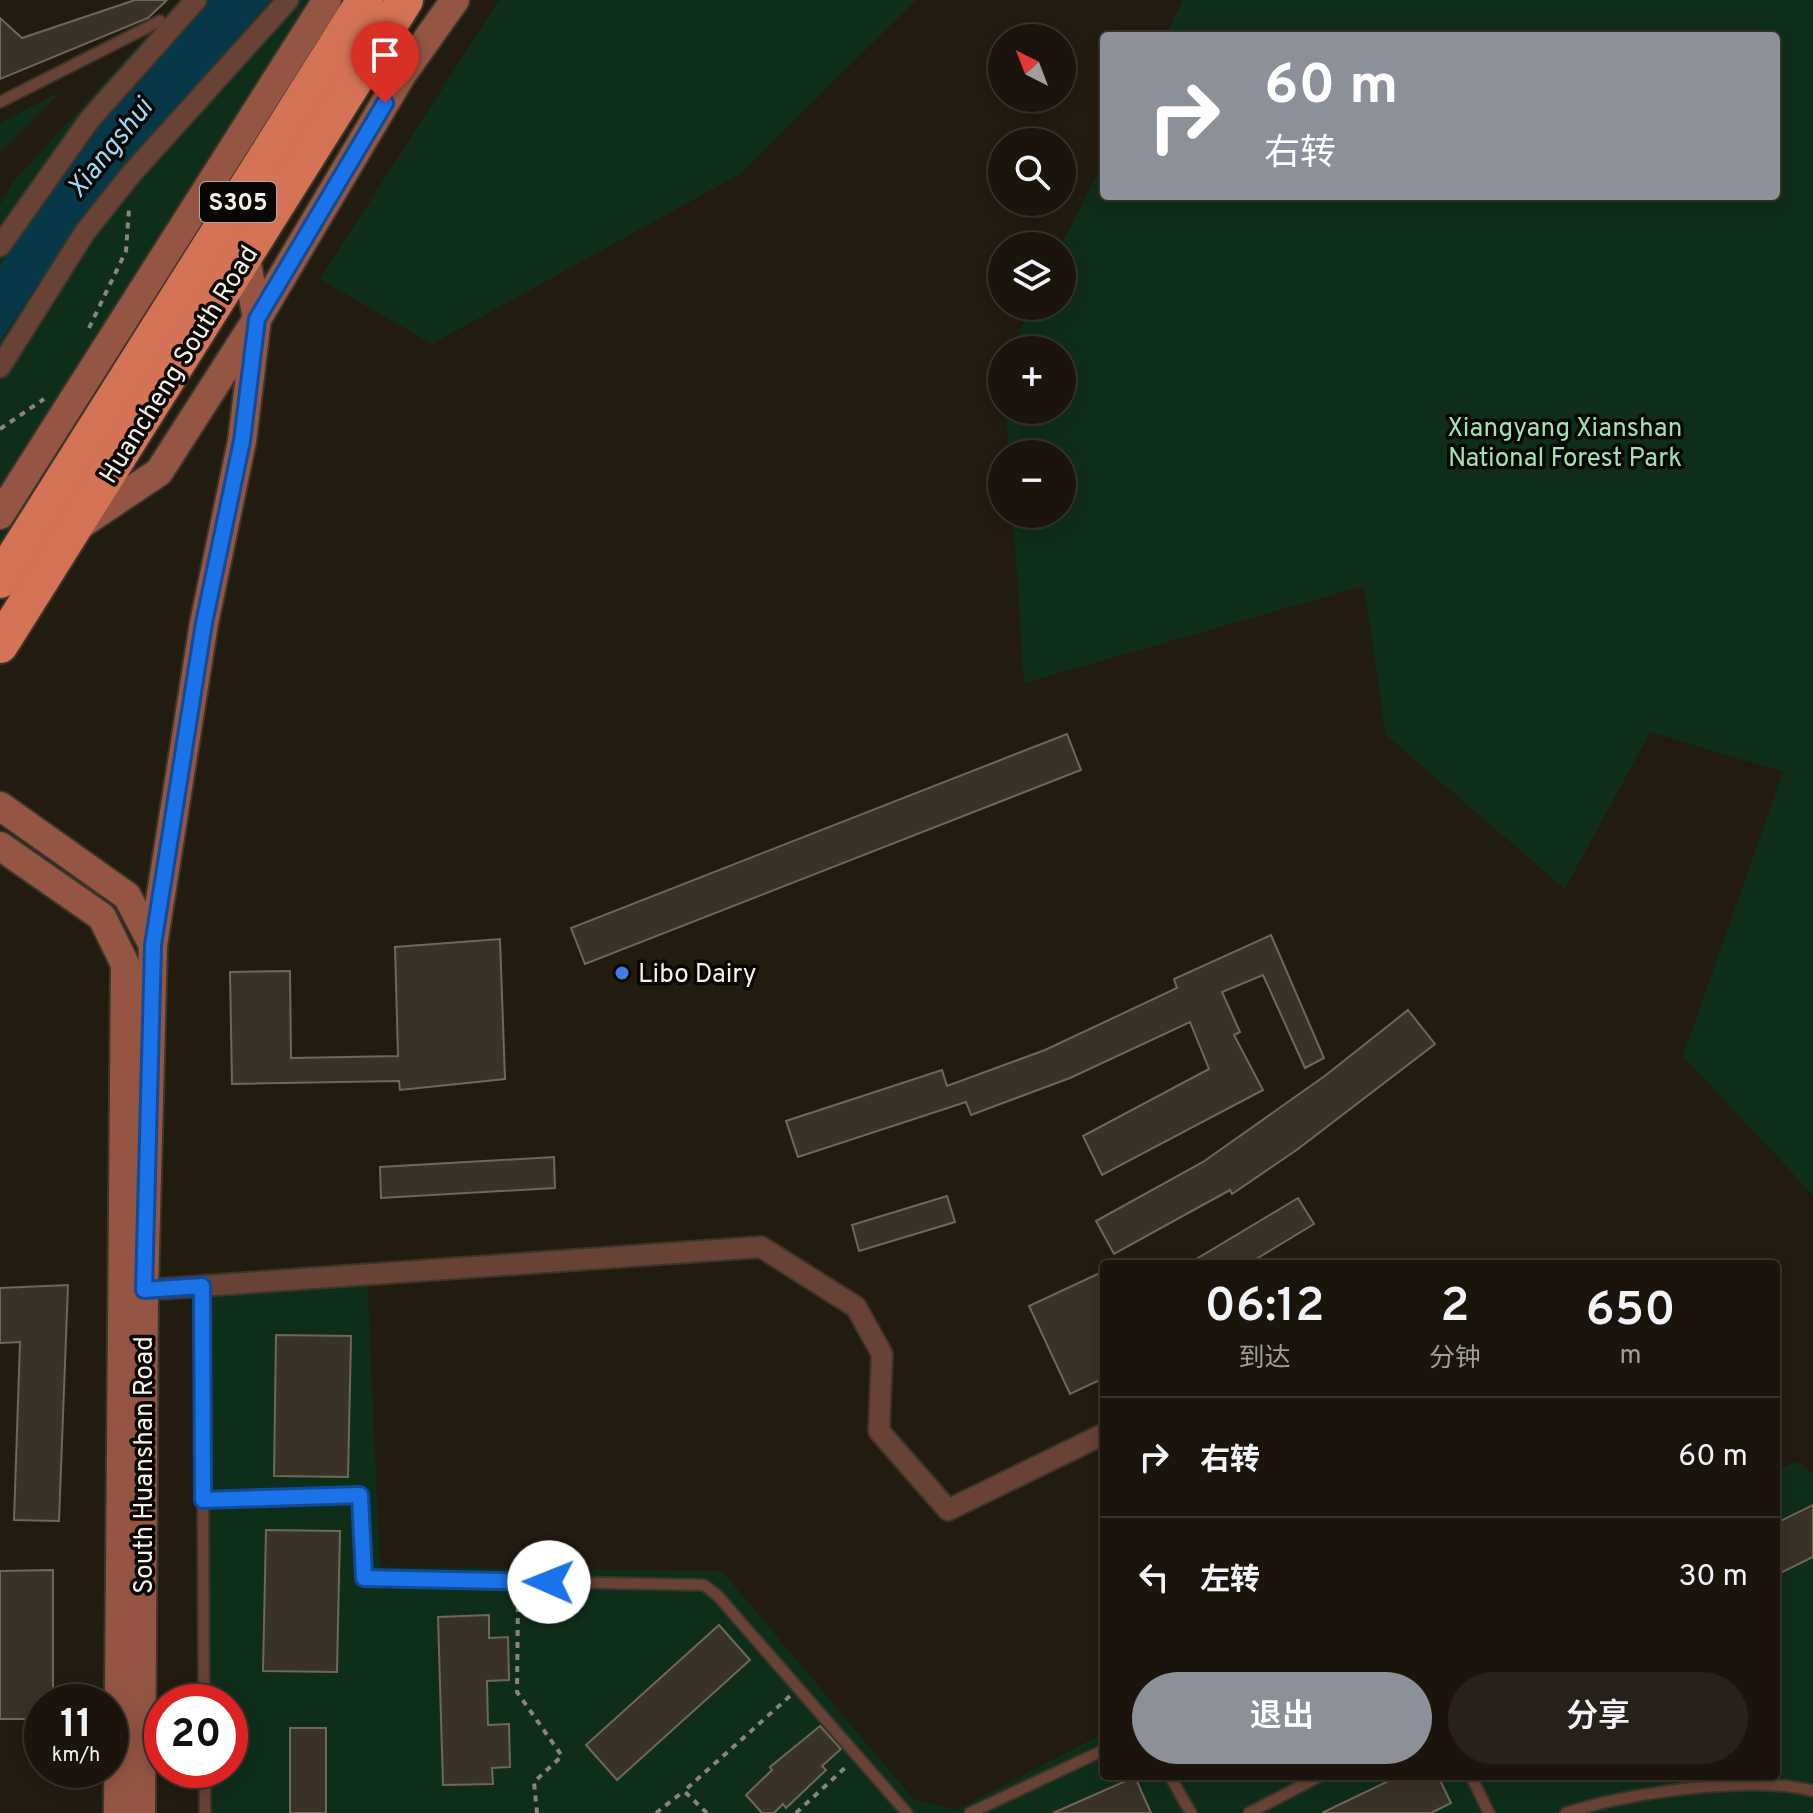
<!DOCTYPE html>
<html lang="zh">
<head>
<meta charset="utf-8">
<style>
	:root { --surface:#1a140c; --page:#27211a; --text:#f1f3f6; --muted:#9f9e9d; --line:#38332d; --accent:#8c9099 }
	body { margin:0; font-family:Overpass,"Noto Sans SC",sans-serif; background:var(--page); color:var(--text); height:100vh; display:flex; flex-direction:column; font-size:30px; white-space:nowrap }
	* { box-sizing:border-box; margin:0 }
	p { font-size:26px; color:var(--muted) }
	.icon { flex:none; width:44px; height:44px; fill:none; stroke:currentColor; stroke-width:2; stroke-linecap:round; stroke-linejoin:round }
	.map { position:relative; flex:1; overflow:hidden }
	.drawer { position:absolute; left:1100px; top:1260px; width:680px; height:520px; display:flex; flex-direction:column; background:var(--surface); border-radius:8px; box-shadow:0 4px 20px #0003,0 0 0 2px var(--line) }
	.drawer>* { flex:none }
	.hud { position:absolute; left:1100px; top:32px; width:680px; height:168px; border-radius:8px; box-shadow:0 4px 20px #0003,0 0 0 2px var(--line); background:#8c9099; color:#fff; overflow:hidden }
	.needle { width:52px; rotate:318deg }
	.fabs { position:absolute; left:988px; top:24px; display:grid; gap:16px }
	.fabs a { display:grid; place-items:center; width:88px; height:88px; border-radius:50%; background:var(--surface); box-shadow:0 4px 20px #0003,0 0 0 2px var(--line); font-size:40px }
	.speed { position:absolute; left:24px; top:1684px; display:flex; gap:16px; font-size:40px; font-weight:700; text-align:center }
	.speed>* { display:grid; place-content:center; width:104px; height:104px; border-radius:50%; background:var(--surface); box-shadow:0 4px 20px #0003,0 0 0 2px var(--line); line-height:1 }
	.speed small { font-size:20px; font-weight:400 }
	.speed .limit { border:12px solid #d22; background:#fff; color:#111 }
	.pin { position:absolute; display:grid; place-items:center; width:68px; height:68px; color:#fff; margin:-82px -34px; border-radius:50% 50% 50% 0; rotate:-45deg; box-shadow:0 0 8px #0007 }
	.pin .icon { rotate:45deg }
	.me { position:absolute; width:88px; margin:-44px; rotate:271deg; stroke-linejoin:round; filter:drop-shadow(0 0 6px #0008) }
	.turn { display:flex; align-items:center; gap:28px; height:168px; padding:0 32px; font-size:36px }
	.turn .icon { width:104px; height:104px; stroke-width:2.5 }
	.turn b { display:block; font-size:56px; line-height:68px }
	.eta { display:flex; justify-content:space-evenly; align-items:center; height:136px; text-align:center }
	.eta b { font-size:48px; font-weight:600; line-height:56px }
	.cta { display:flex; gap:16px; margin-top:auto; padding:16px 32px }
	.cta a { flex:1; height:92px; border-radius:48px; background:var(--accent); color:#fff; font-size:32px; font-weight:600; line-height:92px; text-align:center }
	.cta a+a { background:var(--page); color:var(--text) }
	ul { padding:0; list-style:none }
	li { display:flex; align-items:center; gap:24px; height:120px; padding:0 32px; border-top:2px solid var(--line) }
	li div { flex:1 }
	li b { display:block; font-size:30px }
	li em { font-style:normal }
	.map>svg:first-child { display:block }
</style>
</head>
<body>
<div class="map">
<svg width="1813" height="1813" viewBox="0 0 1813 1813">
	<rect width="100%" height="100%" fill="#221b10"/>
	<g fill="#0f2e1a">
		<polygon points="179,0 365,0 0,580 0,204 15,180"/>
		<polygon points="499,0 916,0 742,173 432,344 320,279"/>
		<polygon points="1183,0 1813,0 1813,1195 1683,1056 1783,772 1650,732 1565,889 1386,735 1364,586 1024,683 1013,514 1062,514 1062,454 1009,454 1006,410 1062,410 1062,350 1010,350 1032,306 1062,306 1061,246 1104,160 1104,196 1776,196 1776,36 1165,36"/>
		<polygon points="62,91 0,153 0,123"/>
		<path d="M367,1274L380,1567L722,1571L914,1800L956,1810L1104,1733V1776C1125,1776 1227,1781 1236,1776H1776V1470L1798,1461L1813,1473V1813H205V1770H230V1702H204L202,1286Z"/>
	</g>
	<polygon fill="#073848" points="205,0 271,0 97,199 0,341 0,266 96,123"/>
	<g fill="#393226" stroke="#6f675a" stroke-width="2">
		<polygon points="135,0 167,0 148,18 0,79 0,18 22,38"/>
		<polygon points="1067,734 1081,770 585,964 571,928"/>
		<polygon points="1271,935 1324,1058 1305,1068 1263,975 1222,992 1240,1032 1234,1035 1263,1090 1102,1175 1083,1136 1209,1069 1190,1022 1070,1078 971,1115 966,1102 798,1157 786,1121 942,1070 947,1086 1045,1050 1177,988 1174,979"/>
		<polygon points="500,939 505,1079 400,1090 399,1081 232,1084 230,972 290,971 291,1058 398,1056 395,947"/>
		<polygon points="1408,1010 1435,1044 1298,1149 1232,1194 1230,1190 1114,1254 1096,1221 1203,1162 1326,1075"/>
		<polygon points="554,1157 555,1188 381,1198 380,1167"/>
		<polygon points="947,1196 955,1222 859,1251 852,1225"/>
		<polygon points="1298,1198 1314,1224 1248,1264 1188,1264"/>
		<polygon points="1104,1271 1104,1378 1070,1394 1029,1306"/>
		<polygon points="68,1285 59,1521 14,1520 20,1342 0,1343 0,1288"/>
		<polygon points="276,1335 351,1336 348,1477 274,1476"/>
		<polygon points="1813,1505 1813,1557 1776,1575 1776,1523"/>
		<polygon points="266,1530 340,1531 337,1672 263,1671"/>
		<polygon points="53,1570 53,1702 42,1702 42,1719 0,1719 0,1571"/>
		<polygon points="489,1615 489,1638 508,1637 509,1680 487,1681 488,1725 509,1724 510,1767 492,1768 493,1784 443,1785 438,1617"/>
		<polygon points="719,1625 750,1660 617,1780 586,1745"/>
		<polygon points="820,1726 841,1749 822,1766 826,1770 786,1808 783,1804 774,1813 762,1813 746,1795 772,1770 770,1767"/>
		<rect x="290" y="1728" width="36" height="85"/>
		<polygon points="1399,1776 1438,1776 1451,1803 1431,1813 1322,1813"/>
		<polygon points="1135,1777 1151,1813 1053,1813"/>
	</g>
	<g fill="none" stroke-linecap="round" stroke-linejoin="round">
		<defs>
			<g id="lane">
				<polyline points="0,102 160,21"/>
				<polyline points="202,1286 204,1702"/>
				<polyline points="203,1500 360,1495 364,1578 704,1585 718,1596 907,1813"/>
				<polyline points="205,1770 205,1813"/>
				<polyline points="1170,1776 1191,1813"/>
				<polyline points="1471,1776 1489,1813"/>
				<polyline points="970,1813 1104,1750"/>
				<polyline points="1249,1813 1320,1776"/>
				<path d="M1566,1813C1627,1793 1751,1775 1813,1791"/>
			</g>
			<g id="street">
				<polyline points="0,246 90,119 196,0"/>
				<polyline points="0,367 85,232 132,173 288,0"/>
				<polyline points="144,1290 761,1247 856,1307 882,1354 879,1431 948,1510 1104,1434"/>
			</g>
			<g id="secondary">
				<polyline points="0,515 327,0"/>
				<polyline points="77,527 159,472 257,319 401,76 455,0"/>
				<polyline points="0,806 127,896 153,945 144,1290 141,1813"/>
				<polyline points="0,846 102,917 125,964 118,1813"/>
				<polyline points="153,945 204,623 242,441 257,319 246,258"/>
			</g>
			<g id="highway">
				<polyline points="0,580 365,0"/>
				<polyline points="0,645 405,0"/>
			</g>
		</defs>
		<use href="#lane" stroke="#3b352a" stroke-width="14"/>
		<use href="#street" stroke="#3b352a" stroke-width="24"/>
		<use href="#secondary" stroke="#3b352a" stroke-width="32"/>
		<use href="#highway" stroke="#3b352a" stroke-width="40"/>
		<g stroke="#8a847b" stroke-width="4" stroke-dasharray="6 6" stroke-linecap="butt">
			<polyline points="89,328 126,251 129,209"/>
			<polyline points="0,429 44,399"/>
			<polyline points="518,1594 517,1692 562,1756 534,1782 537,1813"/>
			<polyline points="656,1813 684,1791"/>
			<polyline points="707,1813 684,1791 790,1696"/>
			<polyline points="796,1813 847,1766"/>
		</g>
		<use href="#lane" stroke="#694236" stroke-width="10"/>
		<use href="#street" stroke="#694236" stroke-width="20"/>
		<use href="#secondary" stroke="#945643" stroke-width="28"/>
		<use href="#highway" stroke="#d47355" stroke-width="36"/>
	</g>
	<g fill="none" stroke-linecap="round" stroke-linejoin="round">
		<defs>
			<polyline id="route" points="385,103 257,319 242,441 204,623 153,945 144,1290 202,1286 203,1500 360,1495 364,1578 549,1582"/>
		</defs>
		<use href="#route" stroke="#114b97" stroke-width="20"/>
		<use href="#route" stroke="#1a73e8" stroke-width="14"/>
	</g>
	<circle fill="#3f7fe0" stroke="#090703" stroke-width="3" cx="622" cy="973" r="8"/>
	<g text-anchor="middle" stroke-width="7" stroke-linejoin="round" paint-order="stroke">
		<rect fill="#090703" stroke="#aeaaa3" stroke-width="2" x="200" y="182" width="76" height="40" rx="6"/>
		<g font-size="24" font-weight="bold" fill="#f5f0e8">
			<text x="238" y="210">S305</text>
		</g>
		<g font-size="26" fill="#f5f0e8" stroke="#090703">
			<text transform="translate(178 364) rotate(-58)" y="9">Huancheng South Road</text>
			<text transform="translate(143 1465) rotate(-90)" y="9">South Huanshan Road</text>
		</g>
		<g font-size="26" fill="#9de4b2" stroke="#090703">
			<text x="1565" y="436">Xiangyang Xianshan<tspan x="1565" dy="30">National Forest Park</tspan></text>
		</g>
		<g font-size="26" fill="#f5f0e8" stroke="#090703" text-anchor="start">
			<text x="638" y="982">Libo Dairy</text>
		</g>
		<g font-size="28" font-style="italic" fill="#95daf7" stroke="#090703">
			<text transform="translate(109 147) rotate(-51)" y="10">Xiangshui</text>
		</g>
	</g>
</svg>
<div class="fabs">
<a><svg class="needle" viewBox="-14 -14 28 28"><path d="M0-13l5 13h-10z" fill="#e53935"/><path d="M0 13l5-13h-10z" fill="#9f9e9d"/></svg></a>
<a><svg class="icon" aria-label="search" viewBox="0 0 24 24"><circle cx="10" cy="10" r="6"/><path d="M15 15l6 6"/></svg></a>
<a><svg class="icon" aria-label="layers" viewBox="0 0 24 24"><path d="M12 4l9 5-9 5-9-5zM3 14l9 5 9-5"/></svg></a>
<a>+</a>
<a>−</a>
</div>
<div class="speed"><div>11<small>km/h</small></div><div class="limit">20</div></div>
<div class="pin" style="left:385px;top:103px;background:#d93025"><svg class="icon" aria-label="arrive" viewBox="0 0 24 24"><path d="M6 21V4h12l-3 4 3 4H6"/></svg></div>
<svg class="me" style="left:549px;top:1582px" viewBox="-20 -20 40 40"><circle r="19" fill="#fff"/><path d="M0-13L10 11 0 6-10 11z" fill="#1a73e8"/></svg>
<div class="hud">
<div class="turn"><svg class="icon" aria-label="right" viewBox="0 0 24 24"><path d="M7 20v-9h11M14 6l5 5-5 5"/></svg><div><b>60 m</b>右转</div></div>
</div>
<section class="drawer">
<div class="eta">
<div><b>06:12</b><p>到达</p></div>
<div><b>2</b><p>分钟</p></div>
<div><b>650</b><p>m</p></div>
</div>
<ul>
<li><svg class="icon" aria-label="right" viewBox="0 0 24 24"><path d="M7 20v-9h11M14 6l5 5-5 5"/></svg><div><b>右转</b></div><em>60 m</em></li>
<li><svg class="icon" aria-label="left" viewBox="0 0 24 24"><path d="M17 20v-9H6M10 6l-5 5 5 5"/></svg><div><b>左转</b></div><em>30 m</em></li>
</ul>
<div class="cta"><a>退出</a><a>分享</a></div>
</section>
</div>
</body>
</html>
